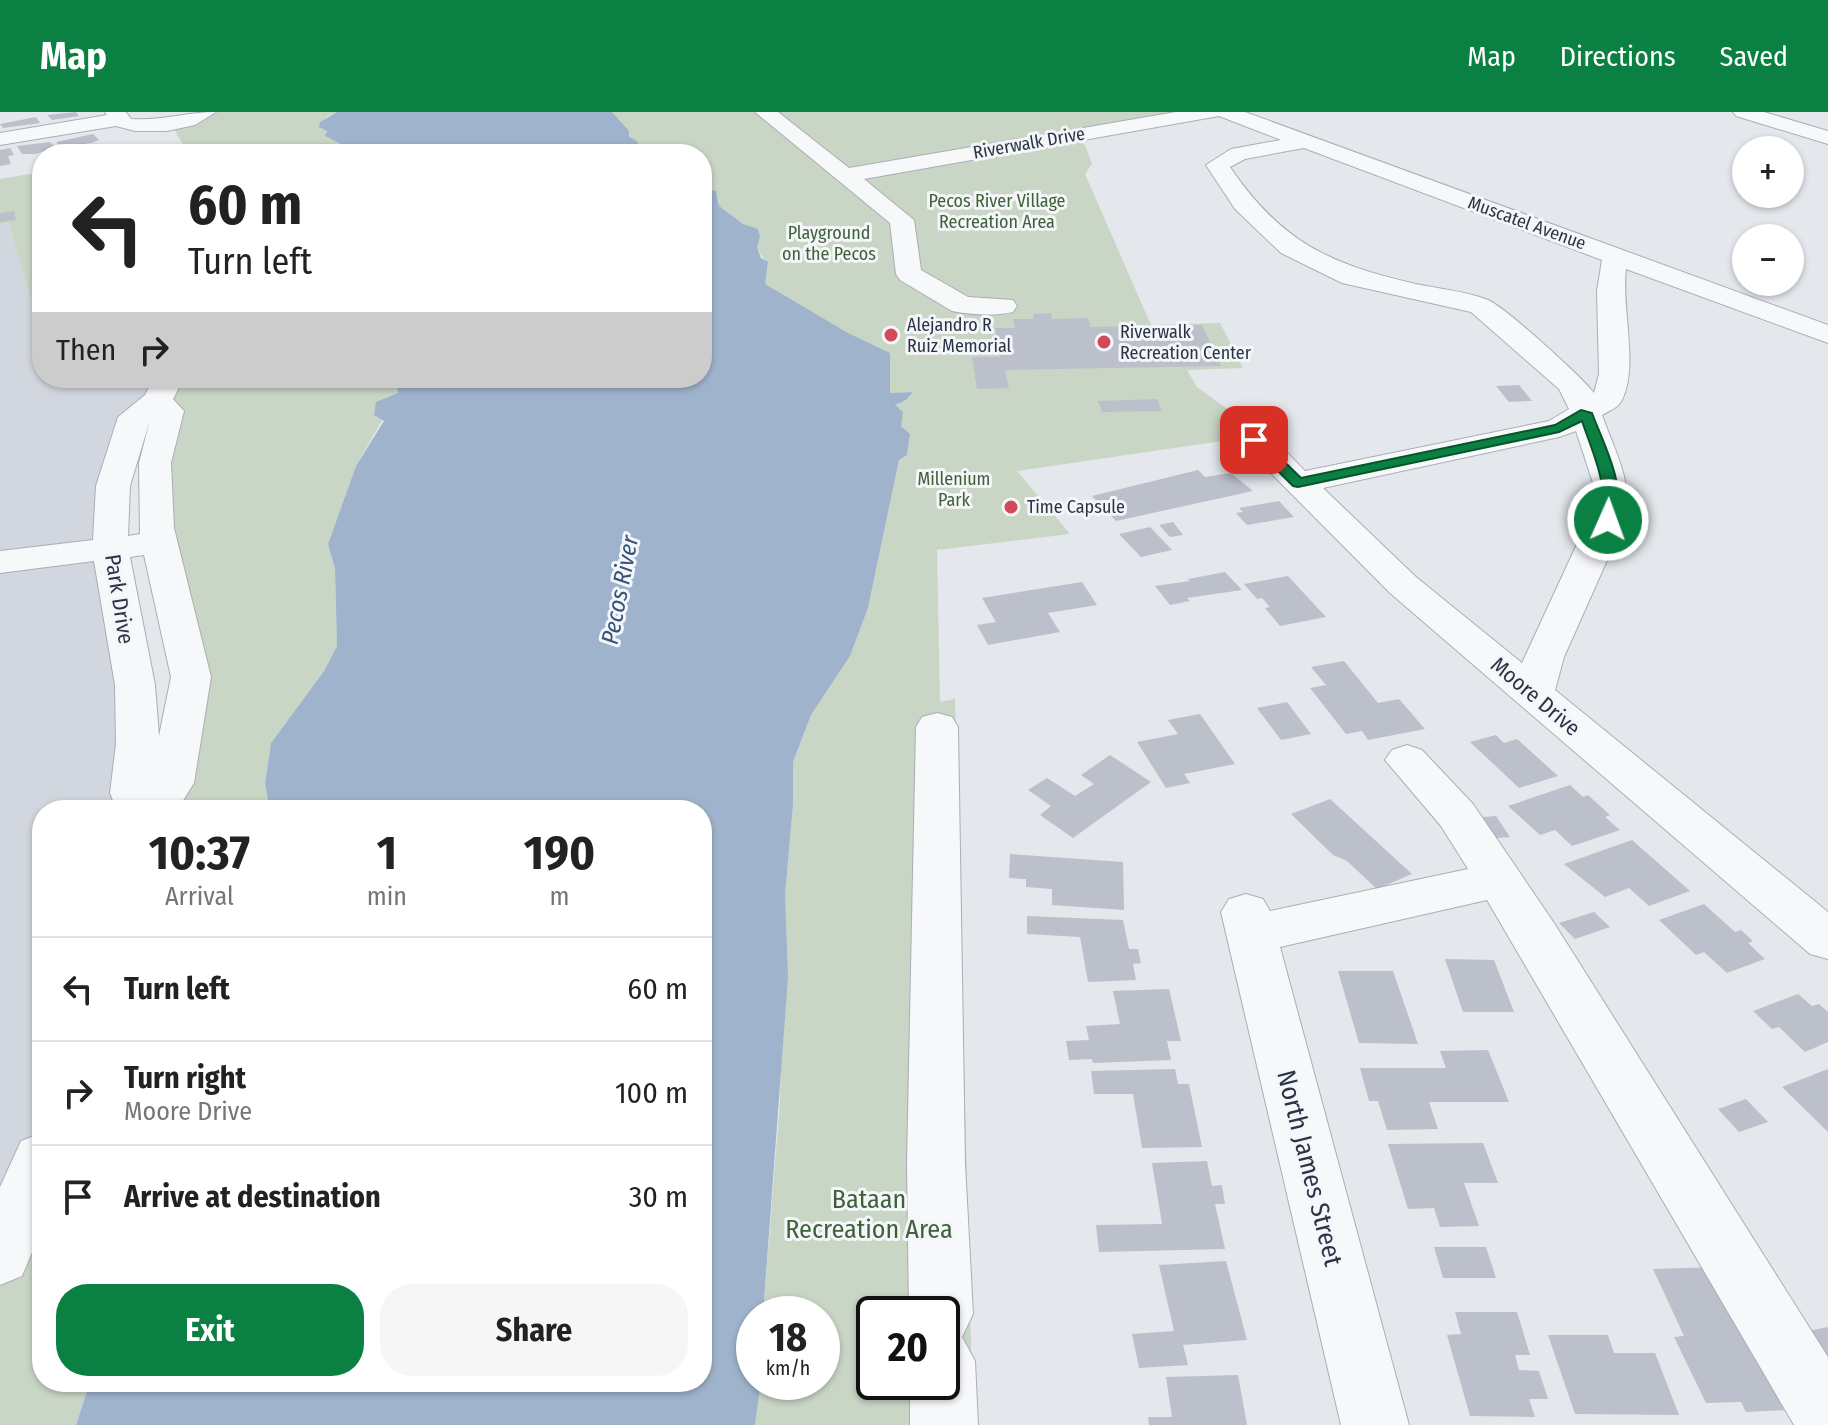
<!DOCTYPE html>
<html lang="en">
<head>
<meta charset="utf-8">
<style>
	:root { --surface:#fff; --page:#f6f6f6; --text:#222; --muted:#767676; --line:#e0e0e0; --accent:#0b8043 }
	body { margin:0; font-family:"Fira Sans Condensed",sans-serif; background:var(--page); color:var(--text); height:100vh; display:flex; flex-direction:column; font-size:30px; white-space:nowrap }
	* { box-sizing:border-box; margin:0 }
	p { font-size:26px; color:var(--muted) }
	.icon { flex:none; width:44px; height:44px; fill:none; stroke:currentColor; stroke-width:2; stroke-linecap:round; stroke-linejoin:round }
	.map { position:relative; flex:1; overflow:hidden }
	.panel { position:absolute; left:32px; top:688px; width:680px; height:592px; display:flex; flex-direction:column; background:var(--surface); border-radius:32px; box-shadow:0 2px 6px #0004 }
	.panel>* { flex:none }
	.top-card { position:absolute; left:32px; top:32px; width:680px; height:244px; border-radius:32px; box-shadow:0 2px 6px #0004; background:#fff; color:var(--text); overflow:hidden }
	.fabs { position:absolute; left:1732px; top:24px; display:grid; gap:16px }
	.fabs a { display:grid; place-items:center; width:72px; height:72px; border-radius:50%; background:var(--surface); box-shadow:0 2px 6px #0004; font-size:40px }
	.speed { position:absolute; left:736px; top:1184px; display:flex; gap:16px; font-size:40px; font-weight:700; text-align:center }
	.speed>* { display:grid; place-content:center; width:104px; height:104px; border-radius:50%; background:var(--surface); box-shadow:0 2px 6px #0004; line-height:1 }
	.speed small { font-size:20px; font-weight:400 }
	.speed .limit { border:4px solid #111; border-radius:12px; background:#fff; color:#111 }
	.pin { position:absolute; display:grid; place-items:center; width:68px; height:68px; color:#fff; margin:-34px; border-radius:16px; box-shadow:0 4px 12px #0006 }
	.me { position:absolute; width:88px; margin:-44px; rotate:2deg; stroke-linejoin:round; filter:drop-shadow(0 0 6px #0008) }
	.turn { display:flex; align-items:center; gap:28px; height:168px; padding:0 24px; font-size:36px }
	.turn .icon { width:104px; height:104px; stroke-width:2.5 }
	.turn b { display:block; font-size:56px; line-height:68px }
	.then { display:flex; align-items:center; height:76px; padding:0 24px; background:#0003; gap:16px; font-size:30px }
	.eta { display:flex; justify-content:space-evenly; align-items:center; height:136px; text-align:center }
	.eta b { font-size:48px; font-weight:700; line-height:56px }
	.action { display:flex; gap:16px; margin-top:auto; padding:16px 24px }
	.action a { flex:1; height:92px; border-radius:32px; background:var(--accent); color:#fff; font-size:32px; font-weight:700; line-height:92px; text-align:center }
	.action a+a { background:var(--page); color:var(--text) }
	ul { padding:0; list-style:none }
	li { display:flex; align-items:center; gap:24px; height:104px; padding:0 24px; border-top:2px solid var(--line) }
	li div { flex:1 }
	li b { display:block; font-size:30px }
	li em { font-style:normal }
	header { display:flex; align-items:center; gap:48px; box-sizing:border-box; height:112px; padding:0 40px; background:var(--accent); color:#fff }
	header strong { font-size:38px }
	nav { display:flex; gap:44px; margin-inline-start:auto; font-size:28px }
	.map>svg:first-child { display:block }
</style>
</head>
<body>
<header>
<strong>Map</strong>
<nav><a>Map</a><a>Directions</a><a>Saved</a></nav>
</header>
<div class="map">
<svg width="1828" height="1313" viewBox="0 0 1828 1313">
	<rect width="100%" height="100%" fill="#e4e7ec"/>
	<polygon fill="#d2d6de" points="9,111 30,182 42,180 42,266 169,266 123,335 140,698 42,698 42,1047 0,1144 0,112"/>
	<g fill="#c9d6c5" fill-rule="evenodd">
		<polygon points="206,0 337,0 326,5 326,25 343,31 361,42 140,42 184,34 171,12"/>
		<path d="M612,0H1212L1071,25L1085,33L1092,52L1085,62L1151,213L1220,211L1243,256L1187,258L1197,275L1263,323L1017,359L1070,422L937,438L940,590L955,587L973,1313H755L761,1270H822V1202H763L780,989L785,783L793,693V650L811,603L850,544L868,496L899,348L907,343L910,322L901,314L895,293L906,288L912,280L890,281L868,232L785,186L764,172L768,153L756,135L760,125L718,94L719,87L702,76V42L643,40ZM874,1202H942V1270H874Z"/>
		<polygon points="42,60 42,180 30,183 9,111 0,112 0,67"/>
		<polygon points="169,266 396,266 398,280 356,354 328,432 335,457 337,534 324,559 271,631 265,672 270,698 153,698 191,565 157,430"/>
		<polygon points="42,1047 42,1270 90,1270 76,1313 0,1313 0,1144"/>
	</g>
	<g fill="#9fb4cc">
		<polygon points="337,0 612,0 629,19 629,24 638,30 638,37 648,42 361,42 325,24 327,19 319,15 320,10"/>
		<polygon points="702,76 716,79 719,94 743,112 758,117 760,125 757,135 761,146 768,150 765,172 848,221 890,241 890,281 913,280 906,288 895,293 903,300 901,314 910,322 907,343 899,348 868,496 850,544 811,603 793,650 793,693 785,783 788,865 763,1202 754,1202 754,1270 761,1270 755,1313 76,1313 90,1270 702,1270 702,698 270,698 265,672 271,631 324,559 337,534 335,457 328,432 356,354 384,309 374,303 376,290 398,281 396,266 702,266"/>
	</g>
	<g fill="#bbc0ca">
		<polygon points="76,0 79,4 52,8 47,3"/>
		<polygon points="36,5 40,11 3,16 0,12"/>
		<polygon points="93,22 99,28 91,31 61,36 56,30"/>
		<polygon points="50,30 55,35 36,42 22,42 17,34"/>
		<polygon points="10,36 14,43 8,44 11,52 0,54 0,38"/>
		<polygon points="14,99 16,108 0,110 0,101"/>
		<polygon points="1051,201 1052,207 1088,206 1091,215 1202,213 1221,254 1005,258 1009,276 977,277 972,245 1000,245 995,216 1015,216 1013,207 1034,207 1033,202"/>
		<polygon points="1519,273 1532,289 1509,290 1496,274"/>
		<polygon points="1157,287 1162,299 1102,300 1098,289"/>
		<polygon points="1198,358 1205,365 1231,361 1253,379 1116,409 1092,384"/>
		<polygon points="1279,389 1294,405 1247,413 1236,401 1243,400 1239,396"/>
		<polygon points="1173,410 1183,423 1170,425 1159,413"/>
		<polygon points="1150,415 1172,438 1141,445 1119,422"/>
		<polygon points="1225,460 1242,478 1187,486 1190,489 1170,493 1155,474 1190,469 1188,467"/>
		<polygon points="1288,464 1326,505 1280,514 1265,496 1270,495 1262,486 1257,487 1244,472"/>
		<polygon points="1082,470 1097,493 1048,501 1060,520 988,533 977,513 996,510 982,486"/>
		<polygon points="1344,549 1378,591 1399,587 1425,617 1368,628 1362,619 1346,622 1310,576 1326,573 1311,555"/>
		<polygon points="1287,590 1311,622 1281,628 1257,596"/>
		<polygon points="1200,602 1235,652 1184,662 1190,671 1166,676 1137,630 1178,622 1168,608"/>
		<polygon points="1496,623 1504,631 1517,627 1558,664 1519,676 1470,630"/>
		<polygon points="1110,643 1151,670 1073,726 1040,703 1051,694 1028,678 1047,666 1075,684 1094,672 1081,663"/>
		<polygon points="1570,673 1583,685 1588,683 1610,703 1605,705 1620,718 1572,734 1555,718 1540,723 1508,694"/>
		<polygon points="1330,687 1412,762 1377,777 1347,749 1333,743 1291,702"/>
		<polygon points="1496,704 1510,725 1483,727 1471,706"/>
		<polygon points="1632,728 1690,779 1649,794 1629,776 1605,785 1564,752"/>
		<polygon points="1010,742 1123,750 1124,798 1052,793 1052,777 1026,775 1026,767 1009,766"/>
		<polygon points="1704,792 1735,820 1741,818 1753,829 1748,831 1765,847 1727,861 1704,840 1696,843 1659,808"/>
		<polygon points="1594,800 1610,815 1575,827 1559,811"/>
		<polygon points="1027,804 1123,808 1129,837 1138,837 1141,851 1133,852 1136,868 1088,870 1080,825 1027,822"/>
		<polygon points="1445,847 1494,848 1514,900 1463,900"/>
		<polygon points="1338,859 1393,859 1418,932 1359,931"/>
		<polygon points="1169,877 1181,929 1167,929 1171,948 1093,951 1092,947 1069,948 1066,929 1089,928 1086,914 1120,912 1113,879"/>
		<polygon points="1798,882 1812,894 1819,892 1828,900 1828,930 1805,940 1779,915 1772,917 1753,899"/>
		<polygon points="1488,938 1509,990 1429,990 1438,1017 1387,1018 1378,989 1369,989 1360,956 1446,956 1440,939"/>
		<polygon points="1175,957 1178,972 1189,972 1202,1035 1142,1036 1133,982 1094,982 1091,959"/>
		<polygon points="1828,957 1828,1020 1782,975"/>
		<polygon points="1746,987 1768,1010 1739,1020 1718,997"/>
		<polygon points="1483,1031 1498,1071 1464,1071 1479,1114 1440,1115 1434,1096 1408,1097 1388,1032"/>
		<polygon points="1207,1049 1212,1074 1222,1073 1225,1092 1215,1092 1225,1137 1099,1140 1096,1113 1162,1112 1152,1051"/>
		<polygon points="1434,1135 1486,1135 1496,1166 1443,1166"/>
		<polygon points="1226,1149 1247,1228 1183,1233 1188,1253 1139,1256 1132,1222 1174,1219 1159,1153"/>
		<polygon points="1719,1155 1786,1298 1746,1300 1741,1290 1706,1291 1674,1225 1684,1224 1653,1157"/>
		<polygon points="1455,1200 1517,1200 1530,1243 1515,1243 1519,1258 1539,1259 1548,1287 1529,1287 1535,1305 1470,1304 1447,1223 1461,1222"/>
		<polygon points="1828,1215 1828,1257 1803,1220"/>
		<polygon points="1548,1223 1608,1223 1614,1241 1655,1241 1679,1303 1575,1302"/>
		<polygon points="1238,1263 1247,1313 1149,1313 1148,1305 1172,1305 1166,1265"/>
	</g>
	<g fill="none" stroke-linecap="round" stroke-linejoin="round">
		<defs>
			<g id="minor">
				<path d="M105,0H126L131,7C161,9 187,0 216,0L195,13L167,19H135L116,14L0,33V21L107,3Z"/>
				<path d="M755,0H778L849,56L1176,0H1245L1828,213V231L1626,157C1621,196 1639,254 1622,288C1618,296 1609,299 1602,303C1614,337 1634,372 1625,408L1564,545L1555,578L1828,800V847L1810,842L1390,481L1238,328L1243,321C1270,315 1287,342 1305,359L1549,309L1569,297L1559,277L1471,200L1342,171L1281,141L1235,97L1206,53L1231,37L1281,28L1219,4L864,67L914,108L921,158L968,185L1013,188L1017,194L1013,200C994,204 971,203 952,199L900,168L896,162L890,111ZM1304,36L1602,148L1597,179L1599,262L1594,281C1582,265 1505,195 1488,188C1466,179 1439,177 1416,172C1329,152 1281,130 1230,55L1245,47ZM1576,319L1593,371L1595,393L1522,551L1416,465L1323,376L1559,325Z"/>
				<polygon points="1733,0 1764,0 1828,19 1828,32 1736,4"/>
				<path d="M154,266H184L173,287L184,299L171,351L174,416L211,565L194,671L177,698H117L110,681L116,632L115,573L94,449L0,461V439L93,428L96,374L118,305L145,283ZM150,308L139,351L140,422L128,424L130,374ZM144,443L171,565L159,624L155,573L130,445Z"/>
				<polygon points="937,601 952,605 958,615 965,1051 973,1202 962,1225 975,1249 978,1313 910,1313 910,1270 942,1270 942,1202 909,1202 907,1051 916,615 922,605"/>
				<polygon points="1407,633 1422,638 1473,692 1554,811 1828,1245 1828,1313 1794,1313 1487,788 1280,835 1409,1313 1341,1313 1221,800 1229,787 1246,782 1263,787 1270,799 1468,757 1441,714 1385,648 1392,638"/>
				<polygon points="42,1021 42,1117 22,1164 0,1173 0,1075 21,1029"/>
			</g>
		</defs>
		<use href="#minor" stroke="#a9aeb7" stroke-width="2"/>
		<use href="#minor" fill="#f7f8fa" fill-rule="evenodd"/>
	</g>
	<path fill="#0b8043" stroke="#07532c" stroke-width="2" d="M1581,298L1592,301C1604,334 1629,377 1613,411L1608,413L1601,408C1609,373 1593,342 1582,309L1559,320L1298,375L1293,374L1247,328L1259,325L1301,366L1555,313Z"/>
	<g fill="#d1495b" stroke="#f4f6f9" stroke-width="3">
		<circle cx="891" cy="223" r="8"/>
		<circle cx="1104" cy="230" r="8"/>
		<circle cx="1011" cy="395" r="8"/>
	</g>
	<g text-anchor="middle" stroke-width="6" stroke-linejoin="round" paint-order="stroke">
		<g font-size="18" fill="#2b3445" stroke="#f4f6f9">
			<text transform="translate(1029 31) rotate(-10)" y="6">Riverwalk Drive</text>
			<text transform="translate(1527 111) rotate(20)" y="6">Muscatel Avenue</text>
		</g>
		<g font-size="18" fill="#3f6138" stroke="#f4f6f9">
			<text x="997" y="95">Pecos River Village<tspan x="997" dy="21">Recreation Area</tspan></text>
			<text x="829" y="127">Playground<tspan x="829" dy="21">on the Pecos</tspan></text>
			<text x="954" y="373">Millenium<tspan x="954" dy="21">Park</tspan></text>
		</g>
		<g font-size="18" fill="#2b3445" stroke="#f4f6f9" text-anchor="start">
			<text x="907" y="219">Alejandro R<tspan x="907" dy="21">Ruiz Memorial</tspan></text>
			<text x="1120" y="226">Riverwalk<tspan x="1120" dy="21">Recreation Center</tspan></text>
			<text x="1027" y="401">Time Capsule</text>
		</g>
		<g font-size="22" fill="#2b3445" stroke="#f4f6f9">
			<text transform="translate(120 487) rotate(81)" y="8">Park Drive</text>
			<text transform="translate(1536 584) rotate(40)" y="8">Moore Drive</text>
		</g>
		<g font-size="24" font-style="italic" fill="#34527a" stroke="#f4f6f9">
			<text transform="translate(620 478) rotate(-79)" y="8">Pecos River</text>
		</g>
		<g font-size="26" fill="#2b3445" stroke="#f4f6f9">
			<text transform="translate(1310 1056) rotate(76)" y="9">North James Street</text>
		</g>
		<g font-size="26" fill="#3f6138" stroke="#f4f6f9">
			<text x="869" y="1096">Bataan<tspan x="869" dy="30">Recreation Area</tspan></text>
		</g>
	</g>
</svg>
<div class="fabs">
<a>+</a>
<a>−</a>
</div>
<div class="speed"><div>18<small>km/h</small></div><div class="limit">20</div></div>
<div class="pin" style="left:1254px;top:328px;background:#d93025"><svg class="icon" aria-label="arrive" viewBox="0 0 24 24"><path d="M6 21V4h12l-3 4 3 4H6"/></svg></div>
<svg class="me" style="left:1608px;top:408px" viewBox="-20 -20 40 40"><circle r="17" fill="#0b8043" stroke="#fff" stroke-width="3"/><path d="M0-11L8 9 0 5-8 9z" fill="#fff"/></svg>
<div class="top-card">
<div class="turn"><svg class="icon" aria-label="left" viewBox="0 0 24 24"><path d="M17 20v-9H6M10 6l-5 5 5 5"/></svg><div><b>60 m</b>Turn left</div></div>
<div class="then">Then<svg class="icon" aria-label="right" viewBox="0 0 24 24"><path d="M7 20v-9h11M14 6l5 5-5 5"/></svg></div>
</div>
<section class="panel">
<div class="eta">
<div><b>10:37</b><p>Arrival</p></div>
<div><b>1</b><p>min</p></div>
<div><b>190</b><p>m</p></div>
</div>
<ul>
<li><svg class="icon" aria-label="left" viewBox="0 0 24 24"><path d="M17 20v-9H6M10 6l-5 5 5 5"/></svg><div><b>Turn left</b></div><em>60 m</em></li>
<li><svg class="icon" aria-label="right" viewBox="0 0 24 24"><path d="M7 20v-9h11M14 6l5 5-5 5"/></svg><div><b>Turn right</b><p>Moore Drive</p></div><em>100 m</em></li>
<li><svg class="icon" aria-label="arrive" viewBox="0 0 24 24"><path d="M6 21V4h12l-3 4 3 4H6"/></svg><div><b>Arrive at destination</b></div><em>30 m</em></li>
</ul>
<div class="action"><a>Exit</a><a>Share</a></div>
</section>
</div>
</body>
</html>
